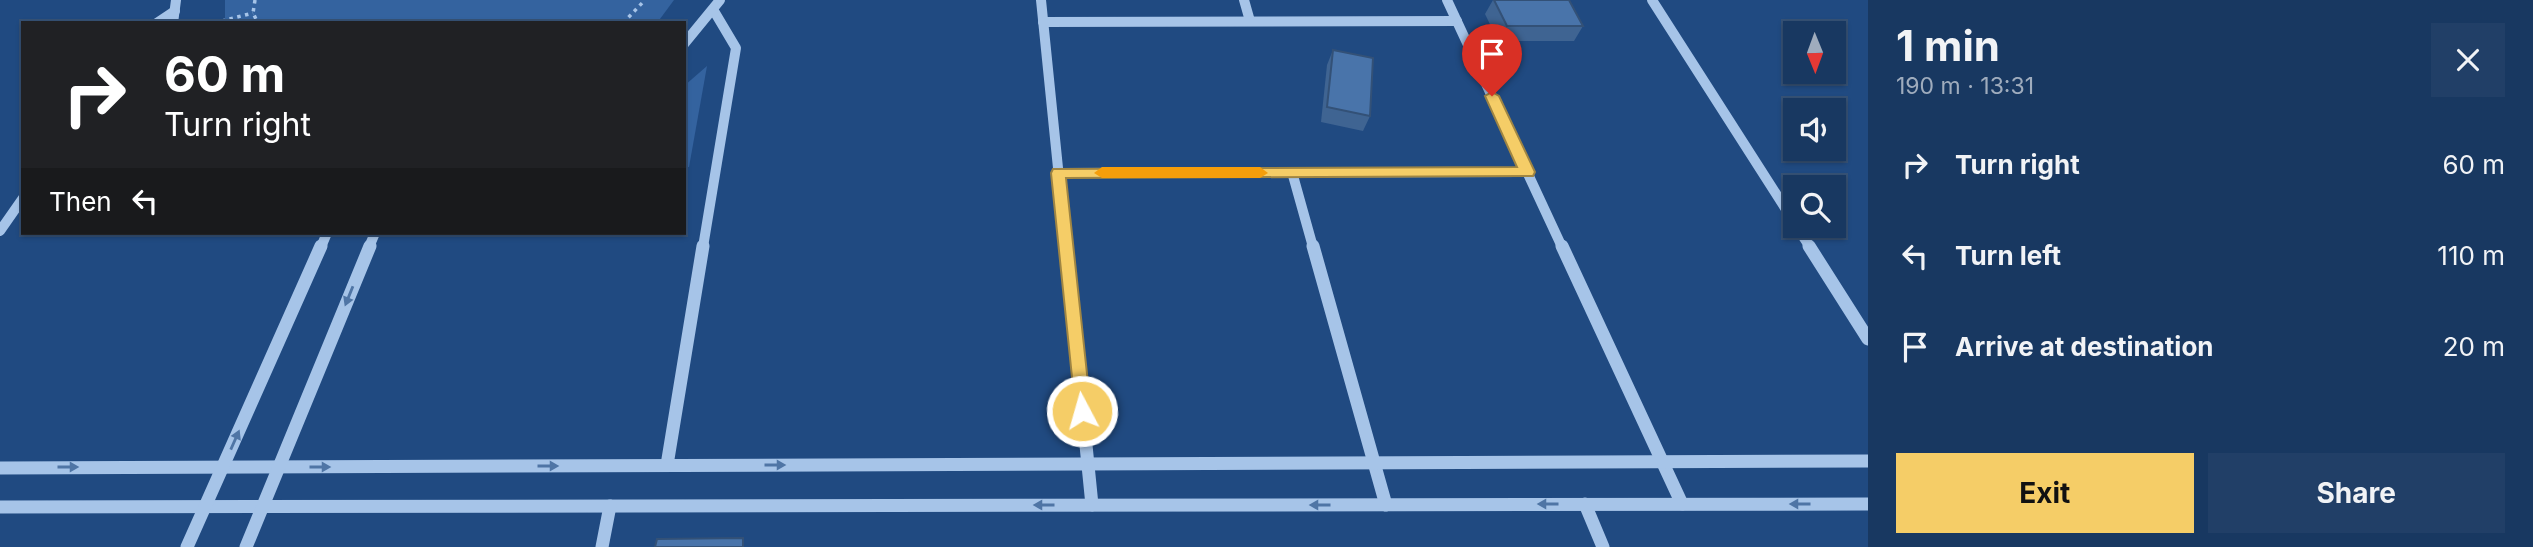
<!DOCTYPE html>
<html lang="en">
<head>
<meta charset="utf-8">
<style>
	:root { --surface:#183861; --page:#213f67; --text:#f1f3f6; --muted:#9facbd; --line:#365276; --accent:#f5cd67 }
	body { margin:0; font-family:Inter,sans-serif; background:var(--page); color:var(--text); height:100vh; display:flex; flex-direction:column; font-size:26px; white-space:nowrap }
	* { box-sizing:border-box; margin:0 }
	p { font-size:23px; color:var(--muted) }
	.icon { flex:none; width:38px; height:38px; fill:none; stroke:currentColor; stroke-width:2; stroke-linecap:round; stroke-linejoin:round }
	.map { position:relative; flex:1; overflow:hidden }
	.panel { display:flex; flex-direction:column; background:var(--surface); width:665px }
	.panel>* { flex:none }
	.hud { position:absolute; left:21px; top:21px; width:665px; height:214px; border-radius:0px; box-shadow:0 2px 5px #0004,0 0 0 2px var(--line); background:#202124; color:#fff; overflow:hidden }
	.needle { width:46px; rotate:179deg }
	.fabs { position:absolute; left:1783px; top:21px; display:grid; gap:14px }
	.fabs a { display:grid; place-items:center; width:63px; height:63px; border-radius:0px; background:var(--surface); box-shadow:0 2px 5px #0004,0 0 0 2px var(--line); font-size:35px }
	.pin { position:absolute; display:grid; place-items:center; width:60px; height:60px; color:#fff; margin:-72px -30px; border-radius:50% 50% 50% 0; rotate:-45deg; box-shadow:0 0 7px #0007 }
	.pin .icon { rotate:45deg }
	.me { position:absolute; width:77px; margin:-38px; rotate:354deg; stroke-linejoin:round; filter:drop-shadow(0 0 5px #0008) }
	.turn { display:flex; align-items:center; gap:24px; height:147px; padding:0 28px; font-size:32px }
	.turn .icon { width:91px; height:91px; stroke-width:2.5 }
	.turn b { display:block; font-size:49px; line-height:60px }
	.then { display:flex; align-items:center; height:66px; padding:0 28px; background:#0003; gap:14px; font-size:26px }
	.round { display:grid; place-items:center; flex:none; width:74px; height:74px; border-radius:0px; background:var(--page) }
	.head { display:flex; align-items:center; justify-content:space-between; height:119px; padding:0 28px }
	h1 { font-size:42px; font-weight:700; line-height:52px }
	.primary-button { display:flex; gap:14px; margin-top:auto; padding:14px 28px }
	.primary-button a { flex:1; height:80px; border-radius:0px; background:var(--accent); color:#111; font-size:28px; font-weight:700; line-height:80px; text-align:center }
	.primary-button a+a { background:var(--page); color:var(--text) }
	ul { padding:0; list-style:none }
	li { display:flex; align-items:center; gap:21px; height:91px; padding:0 28px }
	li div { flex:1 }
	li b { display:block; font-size:26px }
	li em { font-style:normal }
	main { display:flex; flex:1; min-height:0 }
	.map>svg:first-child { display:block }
</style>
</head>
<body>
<main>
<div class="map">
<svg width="1868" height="547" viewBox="0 0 1868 547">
	<rect width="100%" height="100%" fill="#204a81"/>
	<g fill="#34639f">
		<polygon points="225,0 674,0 657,23 225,23"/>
		<polygon points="707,66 689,167 684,167 684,86"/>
	</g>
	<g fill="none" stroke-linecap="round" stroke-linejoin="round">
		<g stroke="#a6c4e8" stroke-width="3.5" stroke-dasharray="3.5 4.5" stroke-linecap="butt">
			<polyline points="255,0 253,13 258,23"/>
			<polyline points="214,23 253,13"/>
			<polyline points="623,23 645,0"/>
		</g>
		<g stroke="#a6c4e8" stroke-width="10">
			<polyline points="1041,0 1066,247"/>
			<polyline points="1244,0 1250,21"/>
			<polyline points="1447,0 1562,247"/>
			<polyline points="1652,0 1796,225"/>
			<polyline points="1043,22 1457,21"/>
			<polyline points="157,23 175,11"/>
			<polyline points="173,23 176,0"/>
			<polyline points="684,44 720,0"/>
			<polyline points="1292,172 1313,247"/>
			<polyline points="1058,173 1527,172"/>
			<polyline points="1796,226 1810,247"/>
			<polyline points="0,231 23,198"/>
			<polyline points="321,247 327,233"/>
			<polyline points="369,247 375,233"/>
			<polyline points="703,247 736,48 714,11"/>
		</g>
		<g stroke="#a6c4e8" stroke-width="13">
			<polyline points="1066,246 1092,505"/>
			<polyline points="1313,246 1386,505"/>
			<polyline points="1562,246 1682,504"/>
			<polyline points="1809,246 1868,339"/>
			<polyline points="667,465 703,246"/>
			<polyline points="0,468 1868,461"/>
			<polyline points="1585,504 1603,547"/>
			<polyline points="0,507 1868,504"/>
			<polyline points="187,547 321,246"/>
			<polyline points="246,547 370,246"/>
			<polyline points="602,547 610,506"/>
		</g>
	</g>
	<g fill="#3f6492">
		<polygon points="1493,0 1569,0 1583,26 1574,41 1498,41 1485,14"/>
		<polygon points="1333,50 1370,116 1363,131 1321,122 1327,65"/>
	</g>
	<g fill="#4974aa" stroke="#335177" stroke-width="2">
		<polygon points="1494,0 1569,0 1583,26 1507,26"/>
		<polygon points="1333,50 1373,58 1370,116 1327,107"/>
		<polygon points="743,538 743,547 655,547 657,539"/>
	</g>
	<defs><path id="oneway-solid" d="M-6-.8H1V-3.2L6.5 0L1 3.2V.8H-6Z" transform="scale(1.75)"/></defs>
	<g fill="#4f75a5">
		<use href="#oneway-solid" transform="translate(349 296) rotate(112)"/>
		<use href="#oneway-solid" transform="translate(235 440) rotate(-66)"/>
		<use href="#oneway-solid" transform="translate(775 465)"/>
		<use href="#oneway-solid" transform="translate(548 466)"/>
		<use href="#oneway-solid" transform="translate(68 467)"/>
		<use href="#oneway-solid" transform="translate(320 467)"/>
		<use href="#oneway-solid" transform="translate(1548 504) rotate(180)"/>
		<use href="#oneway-solid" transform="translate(1800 504) rotate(180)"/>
		<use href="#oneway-solid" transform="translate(1044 505) rotate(180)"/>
		<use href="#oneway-solid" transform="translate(1320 505) rotate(180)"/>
	</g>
	<polygon fill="#f5cd67" stroke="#9f8543" stroke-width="2" points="1492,92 1499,96 1535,172 1533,176 1066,178 1091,411 1088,416 1076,416 1051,173 1053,169 1517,167 1485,96"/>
	<polygon fill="#f59e0b" points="1102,167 1260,167 1268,173 1260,178 1102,178 1094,173"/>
</svg>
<div class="fabs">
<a><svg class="needle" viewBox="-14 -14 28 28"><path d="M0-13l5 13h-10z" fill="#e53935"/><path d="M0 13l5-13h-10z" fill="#9facbd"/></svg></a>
<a><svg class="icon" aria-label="sound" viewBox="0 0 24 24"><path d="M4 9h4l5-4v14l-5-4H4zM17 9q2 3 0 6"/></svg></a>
<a><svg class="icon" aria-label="search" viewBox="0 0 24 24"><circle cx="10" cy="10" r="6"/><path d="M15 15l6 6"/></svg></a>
</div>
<div class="pin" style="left:1492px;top:96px;background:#d93025"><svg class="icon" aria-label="arrive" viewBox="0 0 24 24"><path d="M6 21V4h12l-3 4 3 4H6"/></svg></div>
<svg class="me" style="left:1082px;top:411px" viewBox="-20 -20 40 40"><circle r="17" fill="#f5cd67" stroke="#fff" stroke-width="3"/><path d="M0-11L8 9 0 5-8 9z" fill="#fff"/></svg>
<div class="hud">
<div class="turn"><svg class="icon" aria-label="right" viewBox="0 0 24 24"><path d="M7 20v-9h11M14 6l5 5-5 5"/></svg><div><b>60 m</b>Turn right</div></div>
<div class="then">Then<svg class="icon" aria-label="left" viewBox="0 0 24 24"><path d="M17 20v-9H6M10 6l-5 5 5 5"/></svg></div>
</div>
</div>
<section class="panel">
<div class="head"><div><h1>1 min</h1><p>190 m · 13:31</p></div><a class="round"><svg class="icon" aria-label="close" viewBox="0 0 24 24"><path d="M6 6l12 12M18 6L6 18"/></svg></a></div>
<ul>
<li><svg class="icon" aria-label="right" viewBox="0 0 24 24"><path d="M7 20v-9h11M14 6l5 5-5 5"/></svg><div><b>Turn right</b></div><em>60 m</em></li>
<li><svg class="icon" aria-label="left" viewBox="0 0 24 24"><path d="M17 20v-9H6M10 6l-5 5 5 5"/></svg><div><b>Turn left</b></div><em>110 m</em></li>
<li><svg class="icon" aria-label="arrive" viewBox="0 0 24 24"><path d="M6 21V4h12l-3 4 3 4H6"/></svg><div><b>Arrive at destination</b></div><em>20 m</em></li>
</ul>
<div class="primary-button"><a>Exit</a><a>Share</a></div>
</section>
</main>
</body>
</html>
